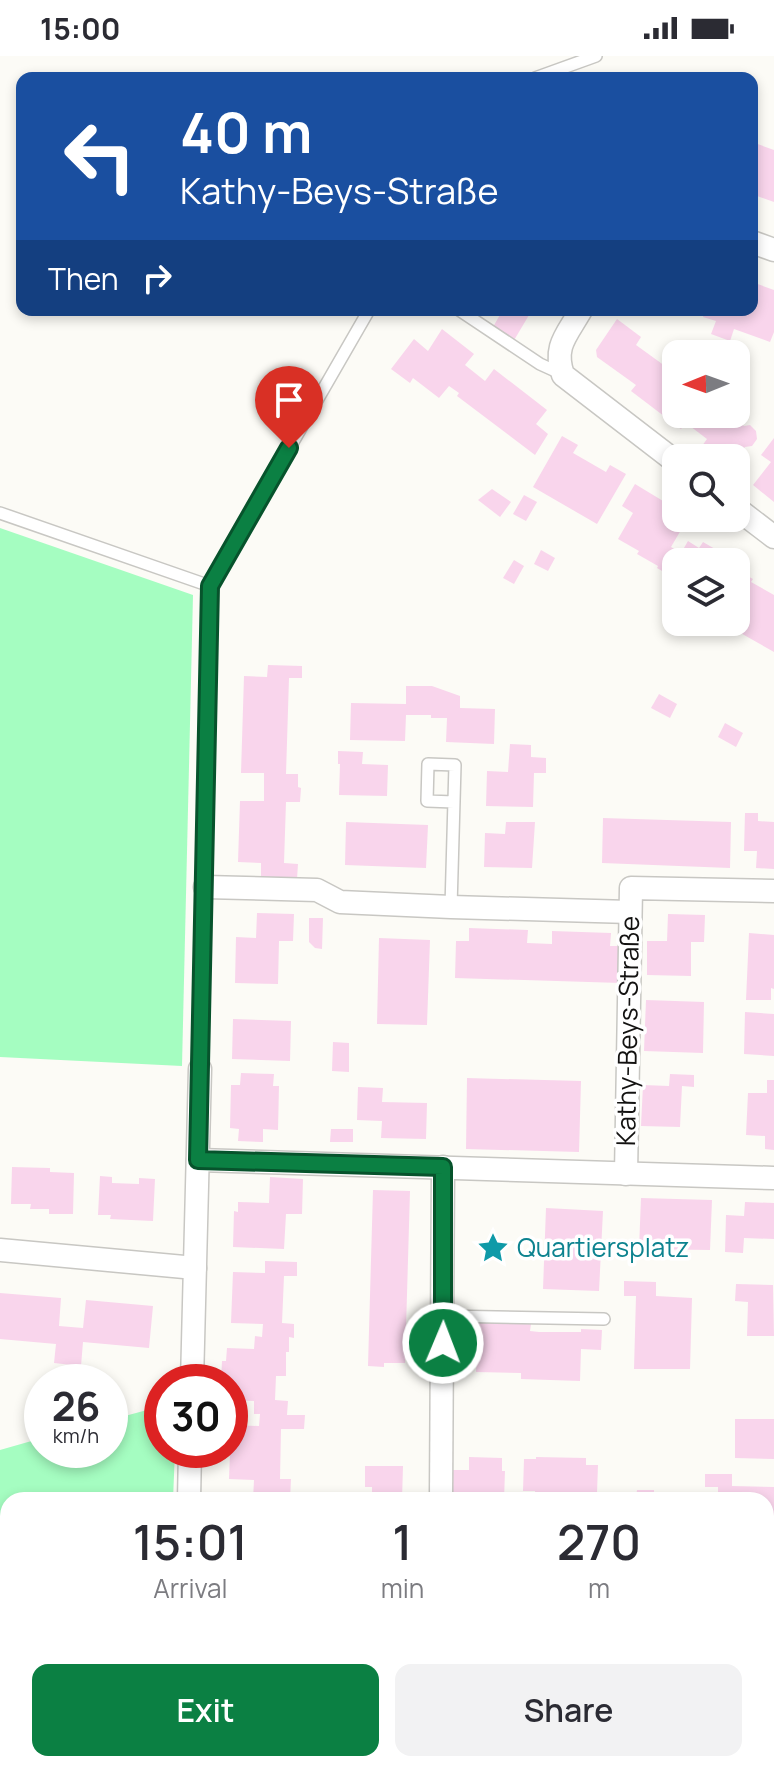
<!DOCTYPE html>
<html lang="en">
<head>
<meta charset="utf-8">
<style>
	:root { --surface:#fff; --page:#f2f2f3; --text:#2b2b33; --muted:#7c7c81; --accent:#0b8043 }
	body { margin:0; font-family:Manrope,sans-serif; background:var(--page); color:var(--text); height:100vh; display:flex; flex-direction:column; font-size:30px; white-space:nowrap }
	* { box-sizing:border-box; margin:0 }
	p { font-size:26px; color:var(--muted) }
	.icon { flex:none; width:44px; height:44px; fill:none; stroke:currentColor; stroke-width:2; stroke-linecap:round; stroke-linejoin:round }
	.map { position:relative; flex:1; overflow:hidden }
	.panel { position:absolute; left:0px; top:1436px; width:774px; height:280px; display:flex; flex-direction:column; background:var(--surface); border-radius:24px 24px 0 0; box-shadow:0 4px 12px #0003 }
	.panel>* { flex:none }
	.guide { position:absolute; left:16px; top:16px; width:742px; height:244px; border-radius:16px; box-shadow:0 4px 12px #0003; background:#1a4fa0; color:#fff; overflow:hidden }
	.needle { width:52px; rotate:269deg }
	.controls { position:absolute; left:662px; top:284px; display:grid; gap:16px }
	.controls a { display:grid; place-items:center; width:88px; height:88px; border-radius:16px; background:var(--surface); box-shadow:0 4px 12px #0003; font-size:40px }
	.speed { position:absolute; left:24px; top:1308px; display:flex; gap:16px; font-size:40px; font-weight:700; text-align:center }
	.speed>* { display:grid; place-content:center; width:104px; height:104px; border-radius:50%; background:var(--surface); box-shadow:0 4px 12px #0003; line-height:1 }
	.speed small { font-size:20px; font-weight:400 }
	.speed .limit { border:12px solid #d22; background:#fff; color:#111 }
	.pin { position:absolute; display:grid; place-items:center; width:68px; height:68px; color:#fff; margin:-82px -34px; border-radius:50% 50% 50% 0; rotate:-45deg; box-shadow:0 0 8px #0007 }
	.pin .icon { rotate:45deg }
	.me { position:absolute; width:88px; margin:-44px; rotate:1deg; stroke-linejoin:round; filter:drop-shadow(0 0 6px #0008) }
	.turn { display:flex; align-items:center; gap:28px; height:168px; padding:0 32px; font-size:36px }
	.turn .icon { width:104px; height:104px; stroke-width:2.5 }
	.turn b { display:block; font-size:56px; line-height:68px }
	.then { display:flex; align-items:center; height:76px; padding:0 32px; background:#0003; gap:16px; font-size:30px }
	.eta { display:flex; justify-content:space-evenly; align-items:center; height:136px; text-align:center }
	.eta b { font-size:48px; font-weight:600; line-height:56px }
	.action { display:flex; gap:16px; margin-top:auto; padding:16px 32px }
	.action a { flex:1; height:92px; border-radius:16px; background:var(--accent); color:#fff; font-size:32px; font-weight:600; line-height:92px; text-align:center }
	.action a+a { background:var(--page); color:var(--text) }
	.status { display:flex; justify-content:space-between; align-items:center; height:56px; padding:0 40px; background:var(--surface); direction:ltr }
	.status svg { height:22px; fill:currentColor }
	.map>svg:first-child { display:block }
</style>
</head>
<body>
<div class="status"><b>15:00</b><svg viewBox="0 0 49 12"><path d="M0 12V9h3v3zM5 12V6h3v6zM10 12V3h3v9zM15 12V0h3v12zM26 1h20v11H26zM47 4h2v5h-2z"/></svg></div>
<div class="map">
<svg width="774" height="1716" viewBox="0 0 774 1716">
	<rect width="100%" height="100%" fill="#fcfbf6"/>
	<g fill="#a5fdc1">
		<polygon points="0,472 193,539 182,1010 0,1001"/>
		<polygon points="162,1350 162,1394 175,1394 173,1444 8,1444 8,1643 0,1644 0,1394 42,1382 42,1394 110,1394 110,1364"/>
	</g>
	<g fill="#f9d5ec">
		<polygon points="752,86 774,94 774,146 757,140 755,144 752,143"/>
		<polygon points="752,226 774,234 774,276 770,286 734,273 730,285 711,278 716,265 703,261 705,254 752,254"/>
		<polygon points="496,254 532,254 513,286 493,271 501,257"/>
		<polygon points="617,263 641,281 636,289 676,318 676,358 728,358 744,370 750,369 756,375 757,383 752,390 745,391 737,402 717,402 702,390 707,383 686,367 681,373 631,335 636,329 597,301 596,294"/>
		<polygon points="442,273 474,298 465,309 485,325 494,313 547,354 536,368 548,378 535,399 457,340 459,337 449,330 439,342 413,322 410,327 391,313 414,283 428,295"/>
		<polygon points="562,380 578,389 573,397 606,416 610,409 626,418 597,468 533,431"/>
		<polygon points="774,382 774,446 753,429 771,406 761,399"/>
		<polygon points="635,428 668,448 666,450 676,456 676,462 688,462 671,491 681,497 688,485 699,492 703,486 746,511 742,517 753,523 751,526 774,539 774,596 737,575 747,558 737,552 741,543 736,539 736,506 677,506 669,519 657,512 658,510 637,498 639,495 618,483 633,457 622,450"/>
		<polygon points="492,433 511,446 500,461 478,444"/>
		<polygon points="524,439 537,446 526,465 513,458"/>
		<polygon points="541,494 555,502 548,515 534,508"/>
		<polygon points="514,504 524,510 514,528 503,522"/>
		<polygon points="268,609 302,610 302,622 289,622 286,718 298,718 298,731 301,732 300,746 286,746 284,807 298,808 297,823 261,822 261,807 238,806 240,745 264,745 264,717 241,717 244,620 267,621"/>
		<polygon points="406,630 432,630 460,640 460,652 495,653 494,688 446,686 447,662 431,662 431,659 406,659 405,685 350,684 351,647 406,648"/>
		<polygon points="659,638 677,648 670,662 651,652"/>
		<polygon points="725,667 743,677 736,691 718,681"/>
		<polygon points="510,688 531,689 531,701 546,702 546,717 534,717 533,751 486,750 487,715 508,716"/>
		<polygon points="338,695 363,696 362,708 388,709 387,740 339,739 340,708 338,708"/>
		<polygon points="745,757 758,757 758,765 774,766 774,813 756,812 757,795 744,795"/>
		<polygon points="603,762 731,766 730,812 602,807"/>
		<polygon points="346,766 428,769 426,812 345,809"/>
		<polygon points="506,766 535,766 532,812 484,811 485,777 505,778"/>
		<polygon points="257,857 294,858 293,885 279,885 278,928 235,927 236,881 256,882"/>
		<polygon points="668,858 705,859 704,886 691,886 691,920 647,919 647,885 667,885"/>
		<polygon points="309,862 323,862 322,893 315,892 309,886"/>
		<polygon points="469,872 528,874 527,887 552,888 552,875 611,877 610,890 623,890 621,927 455,922 456,885 469,885"/>
		<polygon points="749,877 774,879 774,933 771,932 771,944 746,944"/>
		<polygon points="379,882 430,884 427,969 377,968"/>
		<polygon points="646,944 704,946 703,997 644,995"/>
		<polygon points="745,956 774,958 774,1000 744,998"/>
		<polygon points="233,963 291,965 290,1005 232,1003"/>
		<polygon points="333,986 349,987 349,1016 332,1015"/>
		<polygon points="241,1017 274,1018 273,1030 279,1030 278,1074 263,1073 263,1086 238,1085 239,1073 230,1072 231,1029 240,1029"/>
		<polygon points="670,1018 694,1019 694,1031 682,1030 680,1071 641,1070 643,1029 669,1030"/>
		<polygon points="467,1022 581,1025 579,1096 466,1093"/>
		<polygon points="767,1024 774,1024 774,1094 765,1093 765,1080 746,1079 748,1037 767,1037"/>
		<polygon points="358,1031 383,1032 382,1046 427,1047 426,1083 381,1082 382,1065 357,1064"/>
		<polygon points="331,1073 353,1073 353,1086 330,1086"/>
		<polygon points="12,1111 50,1112 50,1116 74,1117 73,1158 49,1158 49,1153 30,1153 31,1148 11,1148"/>
		<polygon points="100,1120 112,1121 112,1127 139,1128 139,1122 155,1123 153,1165 110,1163 111,1159 98,1159"/>
		<polygon points="270,1121 303,1123 302,1158 286,1158 284,1193 233,1191 234,1155 238,1156 238,1146 269,1147"/>
		<polygon points="373,1134 410,1135 405,1307 384,1307 384,1311 368,1310"/>
		<polygon points="641,1142 712,1144 710,1194 639,1193"/>
		<polygon points="745,1146 774,1147 774,1183 744,1182 743,1197 725,1196 726,1159 744,1160"/>
		<polygon points="546,1152 603,1155 599,1235 543,1233"/>
		<polygon points="265,1205 297,1206 297,1220 284,1220 283,1244 282,1267 294,1268 294,1282 289,1281 289,1296 286,1296 286,1320 276,1320 275,1344 288,1345 287,1359 305,1359 304,1373 281,1373 280,1423 291,1423 290,1444 253,1444 254,1424 229,1423 231,1369 259,1370 260,1358 254,1358 254,1345 230,1344 230,1326 221,1326 222,1305 226,1305 227,1292 254,1293 255,1280 262,1281 263,1268 231,1267 233,1216 265,1217"/>
		<polygon points="624,1225 656,1226 656,1240 692,1242 690,1313 634,1313 636,1240 624,1240"/>
		<polygon points="736,1228 773,1229 774,1280 747,1280 748,1246 735,1245"/>
		<polygon points="0,1237 61,1242 59,1270 83,1272 86,1244 153,1250 149,1292 83,1286 81,1310 54,1307 56,1288 0,1283"/>
		<polygon points="478,1266 531,1268 530,1275 539,1276 581,1276 581,1273 602,1274 601,1294 581,1293 580,1325 521,1323 521,1317 476,1316"/>
		<polygon points="735,1363 774,1363 774,1403 735,1402"/>
		<polygon points="469,1401 502,1402 502,1415 505,1415 504,1444 452,1444 453,1414 469,1414"/>
		<polygon points="536,1401 586,1402 586,1409 598,1409 597,1437 585,1437 585,1444 535,1444 535,1435 523,1435 524,1403 536,1403"/>
		<polygon points="365,1410 403,1410 402,1444 372,1444 372,1431 365,1431"/>
		<polygon points="705,1418 732,1418 732,1430 774,1431 774,1498 766,1498 766,1444 718,1444 718,1431 705,1431"/>
		<polygon points="637,1434 654,1434 654,1444 620,1444 620,1441 636,1441"/>
		<polygon points="145,1708 168,1708 169,1716 146,1716"/>
		<polygon points="229,1708 365,1708 365,1716 228,1716"/>
		<polygon points="371,1708 419,1708 419,1716 380,1716 381,1711 371,1711"/>
	</g>
	<g fill="none" stroke-linecap="round" stroke-linejoin="round">
		<defs>
			<g id="lane">
				<polyline points="535,22 596,0"/>
				<polyline points="459,254 540,308 562,318"/>
				<polyline points="0,457 210,530"/>
				<polyline points="451,851 455,709 428,708 427,745 454,746"/>
				<polyline points="200,1013 210,530 369,254"/>
				<polyline points="443,1260 604,1263"/>
			</g>
			<g id="street">
				<polyline points="752,186 774,194"/>
				<path d="M581,254C567,279 553,290 563,319L676,406"/>
				<polyline points="736,452 774,481"/>
				<polyline points="205,831 317,834 340,846 451,851 630,856"/>
				<polyline points="198,1104 774,1122"/>
				<polyline points="626,1118 631,832 774,835"/>
				<polyline points="0,1194 195,1212"/>
				<polyline points="192,1326 200,1013"/>
				<polyline points="189,1444 190,1394"/>
				<polyline points="441,1444 443,1111"/>
				<polyline points="0,1652 8,1651"/>
				<polyline points="766,1665 774,1662"/>
				<polyline points="195,1708 196,1716"/>
				<polyline points="435,1716 436,1708"/>
				<polyline points="612,1716 636,1708"/>
			</g>
		</defs>
		<use href="#lane" stroke="#c8c7c3" stroke-width="14"/>
		<use href="#street" stroke="#c8c7c3" stroke-width="25"/>
		<use href="#lane" stroke="#fff" stroke-width="11"/>
		<use href="#street" stroke="#fff" stroke-width="22"/>
	</g>
	<g fill="none" stroke-linecap="round" stroke-linejoin="round">
		<defs>
			<polyline id="route" points="289,392 210,530 198,1104 443,1111 443,1287"/>
		</defs>
		<use href="#route" stroke="#07532c" stroke-width="20"/>
		<use href="#route" stroke="#0b8043" stroke-width="14"/>
	</g>
	<defs>
		<symbol id="sight-bare" viewBox="-9 -9 18 18"><path d="M0-6L1.8-2.2L6-1.7L2.9 1.2L3.7 5.4L0 3.3L-3.7 5.4L-2.9 1.2L-6-1.7L-1.8-2.2Z" fill="#0f9aa8" stroke="#fff" stroke-width="2.5" paint-order="stroke"/></symbol>
	</defs>
	<g fill-rule="evenodd">
		<use href="#sight-bare" x="471" y="1170" width="44" height="44"/>
	</g>
	<g text-anchor="middle" stroke-width="7" stroke-linejoin="round" paint-order="stroke">
		<g font-size="26" fill="#131211" stroke="#fff">
			<text transform="translate(628 975) rotate(-89)" y="9">Kathy-Beys-Straße</text>
		</g>
		<g font-size="26" fill="#0d838f" stroke="#fff" text-anchor="start">
			<text x="517" y="1201">Quartiersplatz</text>
		</g>
	</g>
</svg>
<div class="controls">
<a><svg class="needle" viewBox="-14 -14 28 28"><path d="M0-13l5 13h-10z" fill="#e53935"/><path d="M0 13l5-13h-10z" fill="#7c7c81"/></svg></a>
<a><svg class="icon" aria-label="search" viewBox="0 0 24 24"><circle cx="10" cy="10" r="6"/><path d="M15 15l6 6"/></svg></a>
<a><svg class="icon" aria-label="layers" viewBox="0 0 24 24"><path d="M12 4l9 5-9 5-9-5zM3 14l9 5 9-5"/></svg></a>
</div>
<div class="speed"><div>26<small>km/h</small></div><div class="limit">30</div></div>
<div class="pin" style="left:289px;top:392px;background:#d93025"><svg class="icon" aria-label="arrive" viewBox="0 0 24 24"><path d="M6 21V4h12l-3 4 3 4H6"/></svg></div>
<svg class="me" style="left:443px;top:1287px" viewBox="-20 -20 40 40"><circle r="17" fill="#0b8043" stroke="#fff" stroke-width="3"/><path d="M0-11L8 9 0 5-8 9z" fill="#fff"/></svg>
<div class="guide">
<div class="turn"><svg class="icon" aria-label="left" viewBox="0 0 24 24"><path d="M17 20v-9H6M10 6l-5 5 5 5"/></svg><div><b>40 m</b>Kathy-Beys-Straße</div></div>
<div class="then">Then<svg class="icon" aria-label="right" viewBox="0 0 24 24"><path d="M7 20v-9h11M14 6l5 5-5 5"/></svg></div>
</div>
<section class="panel">
<div class="eta">
<div><b>15:01</b><p>Arrival</p></div>
<div><b>1</b><p>min</p></div>
<div><b>270</b><p>m</p></div>
</div>
<div class="action"><a>Exit</a><a>Share</a></div>
</section>
</div>
</body>
</html>
